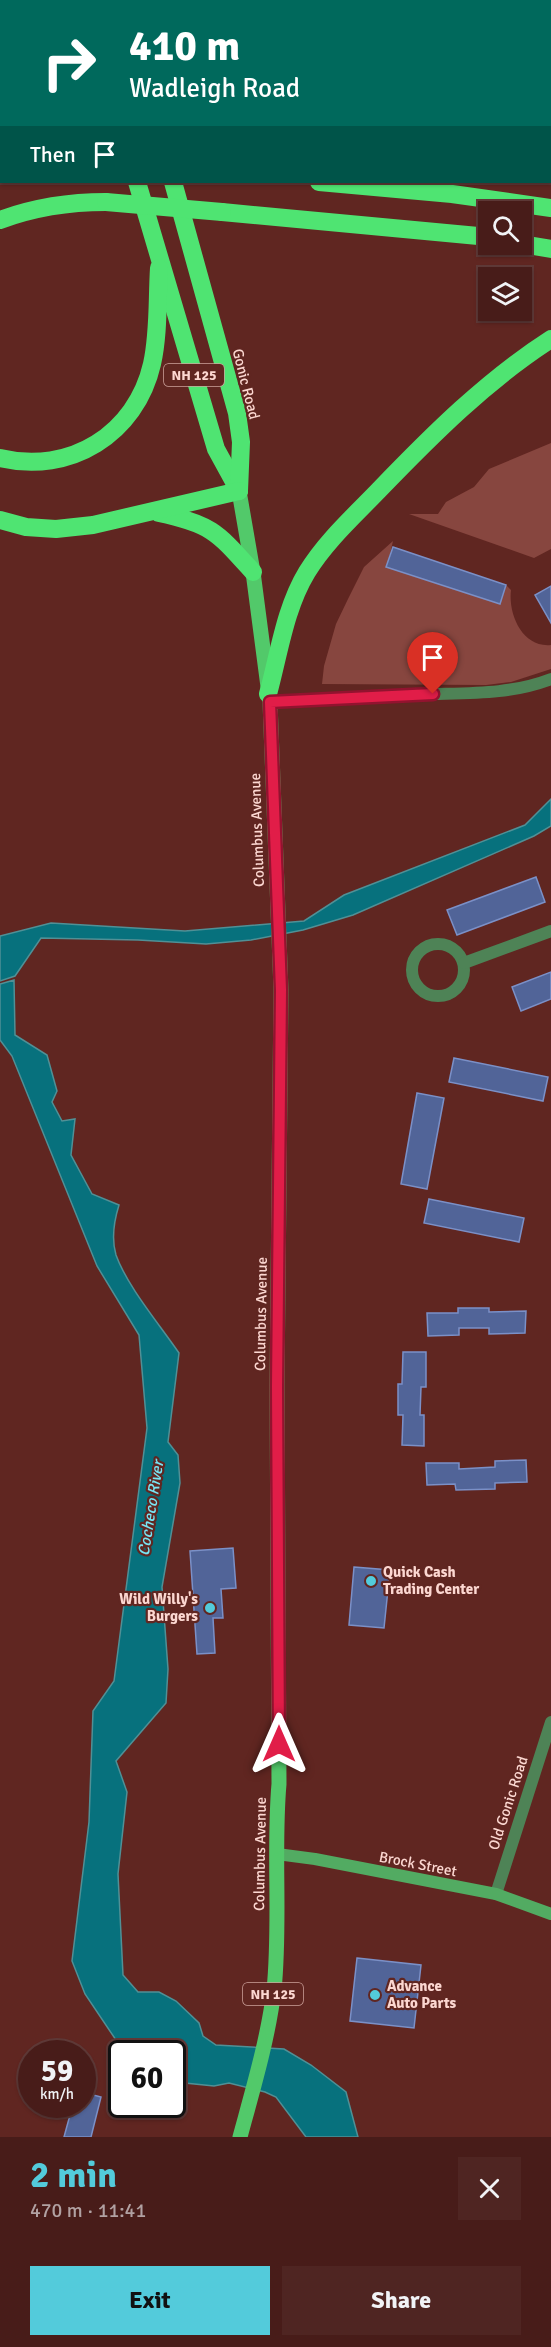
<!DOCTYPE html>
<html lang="en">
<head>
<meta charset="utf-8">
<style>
	:root { --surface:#481c19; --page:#4f2522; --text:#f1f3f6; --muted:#b1a1a2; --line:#603a38; --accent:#53cbdb }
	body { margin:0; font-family:Signika,sans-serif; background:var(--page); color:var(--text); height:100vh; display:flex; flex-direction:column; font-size:22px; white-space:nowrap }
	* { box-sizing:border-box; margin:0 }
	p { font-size:20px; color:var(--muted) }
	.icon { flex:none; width:33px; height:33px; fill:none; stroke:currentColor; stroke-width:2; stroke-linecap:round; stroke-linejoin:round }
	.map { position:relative; height:2137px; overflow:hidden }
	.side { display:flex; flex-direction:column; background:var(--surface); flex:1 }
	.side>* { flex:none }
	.banner { position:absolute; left:0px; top:0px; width:552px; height:183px; box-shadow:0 2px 4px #0004,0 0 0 2px var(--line); background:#00695c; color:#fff; overflow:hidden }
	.controls { position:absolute; left:478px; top:201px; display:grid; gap:12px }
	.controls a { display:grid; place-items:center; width:54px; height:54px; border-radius:0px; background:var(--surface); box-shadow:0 2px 4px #0004,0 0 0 2px var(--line); font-size:30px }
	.speed { position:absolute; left:18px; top:2040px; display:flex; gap:12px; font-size:30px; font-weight:700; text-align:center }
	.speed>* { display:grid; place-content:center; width:78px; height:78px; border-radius:50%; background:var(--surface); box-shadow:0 2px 4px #0004,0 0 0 2px var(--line); line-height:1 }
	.speed small { font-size:15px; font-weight:400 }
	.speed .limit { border:3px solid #111; border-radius:9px; background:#fff; color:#111 }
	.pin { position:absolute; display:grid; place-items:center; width:51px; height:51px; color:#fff; margin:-62px -26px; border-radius:50% 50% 50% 0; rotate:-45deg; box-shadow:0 0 6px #0007 }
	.pin .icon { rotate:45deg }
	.me { position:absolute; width:66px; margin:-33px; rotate:0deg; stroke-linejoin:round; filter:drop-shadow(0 0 4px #0008) }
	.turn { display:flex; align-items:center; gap:21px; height:126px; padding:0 30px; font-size:27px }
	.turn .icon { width:78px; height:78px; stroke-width:2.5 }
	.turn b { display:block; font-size:42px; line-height:51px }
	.then { display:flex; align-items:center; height:57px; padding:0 30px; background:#0003; gap:12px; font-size:22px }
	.round { display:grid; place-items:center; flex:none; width:63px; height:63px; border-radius:0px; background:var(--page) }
	.head { display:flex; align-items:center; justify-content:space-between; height:102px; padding:0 30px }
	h1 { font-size:36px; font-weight:700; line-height:45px; color:var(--accent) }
	.button { display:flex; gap:12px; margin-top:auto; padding:12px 30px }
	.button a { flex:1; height:69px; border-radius:0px; background:var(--accent); color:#111; font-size:24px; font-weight:700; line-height:69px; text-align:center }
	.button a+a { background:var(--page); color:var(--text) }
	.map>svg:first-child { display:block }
</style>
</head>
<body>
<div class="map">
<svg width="551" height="2137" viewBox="0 0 551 2137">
	<rect width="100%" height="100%" fill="#602621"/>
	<g fill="#87463f">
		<polygon points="551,443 551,549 534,558 409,514 438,514 446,502 474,487 489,469"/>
		<path d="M393,541L387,567L500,604L506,585L511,590C508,614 522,648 551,645V669L511,682L486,685L322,684L324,666L336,624L348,599L364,567Z"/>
	</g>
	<g fill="#07717d" stroke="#509096" stroke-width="1.5">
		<polygon points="551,799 551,826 534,836 353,915 303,930 251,940 206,944 138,940 41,938 15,976 0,981 0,936 51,923 185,931 304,921 344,895 525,825"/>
		<path d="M14,980L15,1035L47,1055L57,1091L52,1102L62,1121L75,1119L71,1155L92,1194L119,1205C114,1221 111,1238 116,1255C127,1286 160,1325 179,1353L168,1442L178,1455L180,1483L162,1587L168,1669L166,1703L116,1761L127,1792L118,1874L123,1975L138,1992H159L176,2001L199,2023L203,2036L216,2045L284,2049L311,2065L346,2092L358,2137H306L276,2097L265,2092L229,2083L214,2086L175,2082L173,2079L172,2054L132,2053L120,2046L85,1994L72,1961L89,1822L93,1711L114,1681L147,1428L139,1335L97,1266L12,1056L0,1040V984Z"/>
	</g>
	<g fill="#516498" stroke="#7b90c7" stroke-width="1.5">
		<polygon points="393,547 506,585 500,604 386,567"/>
		<polygon points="551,586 551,623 535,595"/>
		<polygon points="536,877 545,902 457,935 447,910"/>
		<polygon points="551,972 551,999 521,1011 512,987"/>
		<polygon points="454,1058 548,1077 543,1101 449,1082"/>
		<polygon points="417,1093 444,1098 427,1189 401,1184"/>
		<polygon points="429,1199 524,1218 519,1242 424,1223"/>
		<polygon points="458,1308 489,1308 489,1312 526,1311 525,1333 489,1334 489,1328 459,1328 459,1335 428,1336 427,1313 458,1313"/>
		<polygon points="403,1352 426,1352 426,1387 421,1387 420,1415 424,1415 424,1446 402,1445 403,1415 398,1415 398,1384 402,1384"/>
		<polygon points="526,1460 527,1482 495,1483 495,1489 456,1490 455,1484 427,1485 426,1463 459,1463 459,1469 495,1467 495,1461"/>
		<polygon points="233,1548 236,1588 221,1589 223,1618 213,1618 215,1653 197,1654 190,1551"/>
		<polygon points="354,1567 390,1570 384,1628 349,1625"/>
		<polygon points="357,1958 421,1965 414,2028 350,2021"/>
		<polygon points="82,2092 101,2097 91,2137 64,2137 73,2104 82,2104"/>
	</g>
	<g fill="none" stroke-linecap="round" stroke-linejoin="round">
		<g stroke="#4e8356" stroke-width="12">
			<path d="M270,702C324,700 378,696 432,694C473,693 512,694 551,679"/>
			<circle cx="438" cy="970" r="26"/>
			<polyline points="464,963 551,931"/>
			<polyline points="496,1894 551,1722"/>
		</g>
		<polyline stroke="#52ab62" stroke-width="12" points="277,1854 315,1859 496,1894 551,1914"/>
		<path stroke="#52c96a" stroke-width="15" d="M239,491L253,572L270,702L281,990L277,1386L279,1784C273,1852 281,1921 274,1990C268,2039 253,2089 240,2137"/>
		<g stroke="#4fe472" stroke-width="18">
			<polyline points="120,0 121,2"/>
			<polyline points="418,0 422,2"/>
			<polyline points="89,2 89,0"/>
			<polyline points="550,56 551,56"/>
			<polyline points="0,117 2,117"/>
			<polyline points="0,155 2,155"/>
			<polyline points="550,169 551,169"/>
			<polyline points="137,182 216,449 239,491"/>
			<polyline points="173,182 237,413 241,442 239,491"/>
			<polyline points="319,182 452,194 551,208"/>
			<polyline points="222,212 489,237"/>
			<path d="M0,220C35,207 70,202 106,202"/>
			<polyline points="522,244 551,249"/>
			<path d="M0,458C70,475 136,434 152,364C159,333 157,299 159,268"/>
			<path d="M159,513C212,524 218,533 253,572"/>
			<polyline points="0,520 26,527 56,529 93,525 239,491"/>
			<path d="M268,694C279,654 285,608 307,572C326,541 354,516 379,490C432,435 487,380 551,339"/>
		</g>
		<polyline stroke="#4fe472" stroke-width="18" points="106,202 222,212"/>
	</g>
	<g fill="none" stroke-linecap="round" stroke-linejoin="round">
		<defs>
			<polyline id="route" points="279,1744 277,1386 281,990 270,702 433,694"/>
		</defs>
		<use href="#route" stroke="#92132f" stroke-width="15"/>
		<use href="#route" stroke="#e11d48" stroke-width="10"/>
	</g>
	<g fill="#53cbdb" stroke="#602621" stroke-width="2">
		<circle cx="371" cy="1581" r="6"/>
		<circle cx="210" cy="1608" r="6"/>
		<circle cx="375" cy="1995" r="6"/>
	</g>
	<g text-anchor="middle" stroke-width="4.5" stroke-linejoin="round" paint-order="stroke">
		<g fill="#602621" stroke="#cda29c" stroke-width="1.5">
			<rect x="164" y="364" width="60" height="22" rx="4.5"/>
			<rect x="243" y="1983" width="60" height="22" rx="4.5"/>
		</g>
		<g font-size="14" font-weight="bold" fill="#fcd7d1">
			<text x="194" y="380">NH 125</text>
			<text x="273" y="1999">NH 125</text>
		</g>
		<g font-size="15" fill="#fcd7d1" stroke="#602621">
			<text transform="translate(246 384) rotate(76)" y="5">Gonic Road</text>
			<text transform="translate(257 830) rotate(-92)" y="5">Columbus Avenue</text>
			<text transform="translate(261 1314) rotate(-89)" y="5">Columbus Avenue</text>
			<text transform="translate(508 1803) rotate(-72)" y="5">Old Gonic Road</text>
			<text transform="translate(260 1854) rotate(-89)" y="5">Columbus Avenue</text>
			<text transform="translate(418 1864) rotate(11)" y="5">Brock Street</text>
		</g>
		<g font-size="15" font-weight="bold" fill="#fcd7d1" stroke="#602621" text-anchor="start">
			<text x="383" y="1577">Quick Cash<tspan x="383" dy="17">Trading Center</tspan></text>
			<text x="198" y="1604" text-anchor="end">Wild Willy's<tspan x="198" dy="17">Burgers</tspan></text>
			<text x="387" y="1991">Advance<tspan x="387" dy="17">Auto Parts</tspan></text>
		</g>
		<g font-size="16" font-style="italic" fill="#77e5f4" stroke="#602621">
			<text transform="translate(150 1508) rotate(-81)" y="6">Cocheco River</text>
		</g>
	</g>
</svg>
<div class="controls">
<a><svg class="icon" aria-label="search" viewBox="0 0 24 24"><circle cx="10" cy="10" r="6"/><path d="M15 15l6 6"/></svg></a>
<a><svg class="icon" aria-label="layers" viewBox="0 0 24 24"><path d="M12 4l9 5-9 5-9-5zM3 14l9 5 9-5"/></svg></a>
</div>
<div class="speed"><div>59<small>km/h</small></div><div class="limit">60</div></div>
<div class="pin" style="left:433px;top:694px;background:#d93025"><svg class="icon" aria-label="arrive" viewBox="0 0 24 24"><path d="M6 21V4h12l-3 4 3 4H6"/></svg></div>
<svg class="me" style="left:279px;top:1744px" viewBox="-20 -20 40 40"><path d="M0-17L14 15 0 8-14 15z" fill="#e11d48" stroke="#fff" stroke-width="4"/></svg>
<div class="banner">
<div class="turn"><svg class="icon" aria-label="right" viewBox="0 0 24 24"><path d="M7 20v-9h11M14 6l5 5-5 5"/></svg><div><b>410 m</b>Wadleigh Road</div></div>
<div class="then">Then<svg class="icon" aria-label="arrive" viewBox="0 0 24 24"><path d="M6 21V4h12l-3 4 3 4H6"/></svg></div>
</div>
</div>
<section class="side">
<div class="head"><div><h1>2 min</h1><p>470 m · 11:41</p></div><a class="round"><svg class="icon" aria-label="close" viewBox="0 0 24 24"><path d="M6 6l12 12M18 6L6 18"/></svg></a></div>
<div class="button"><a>Exit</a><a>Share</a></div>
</section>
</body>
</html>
